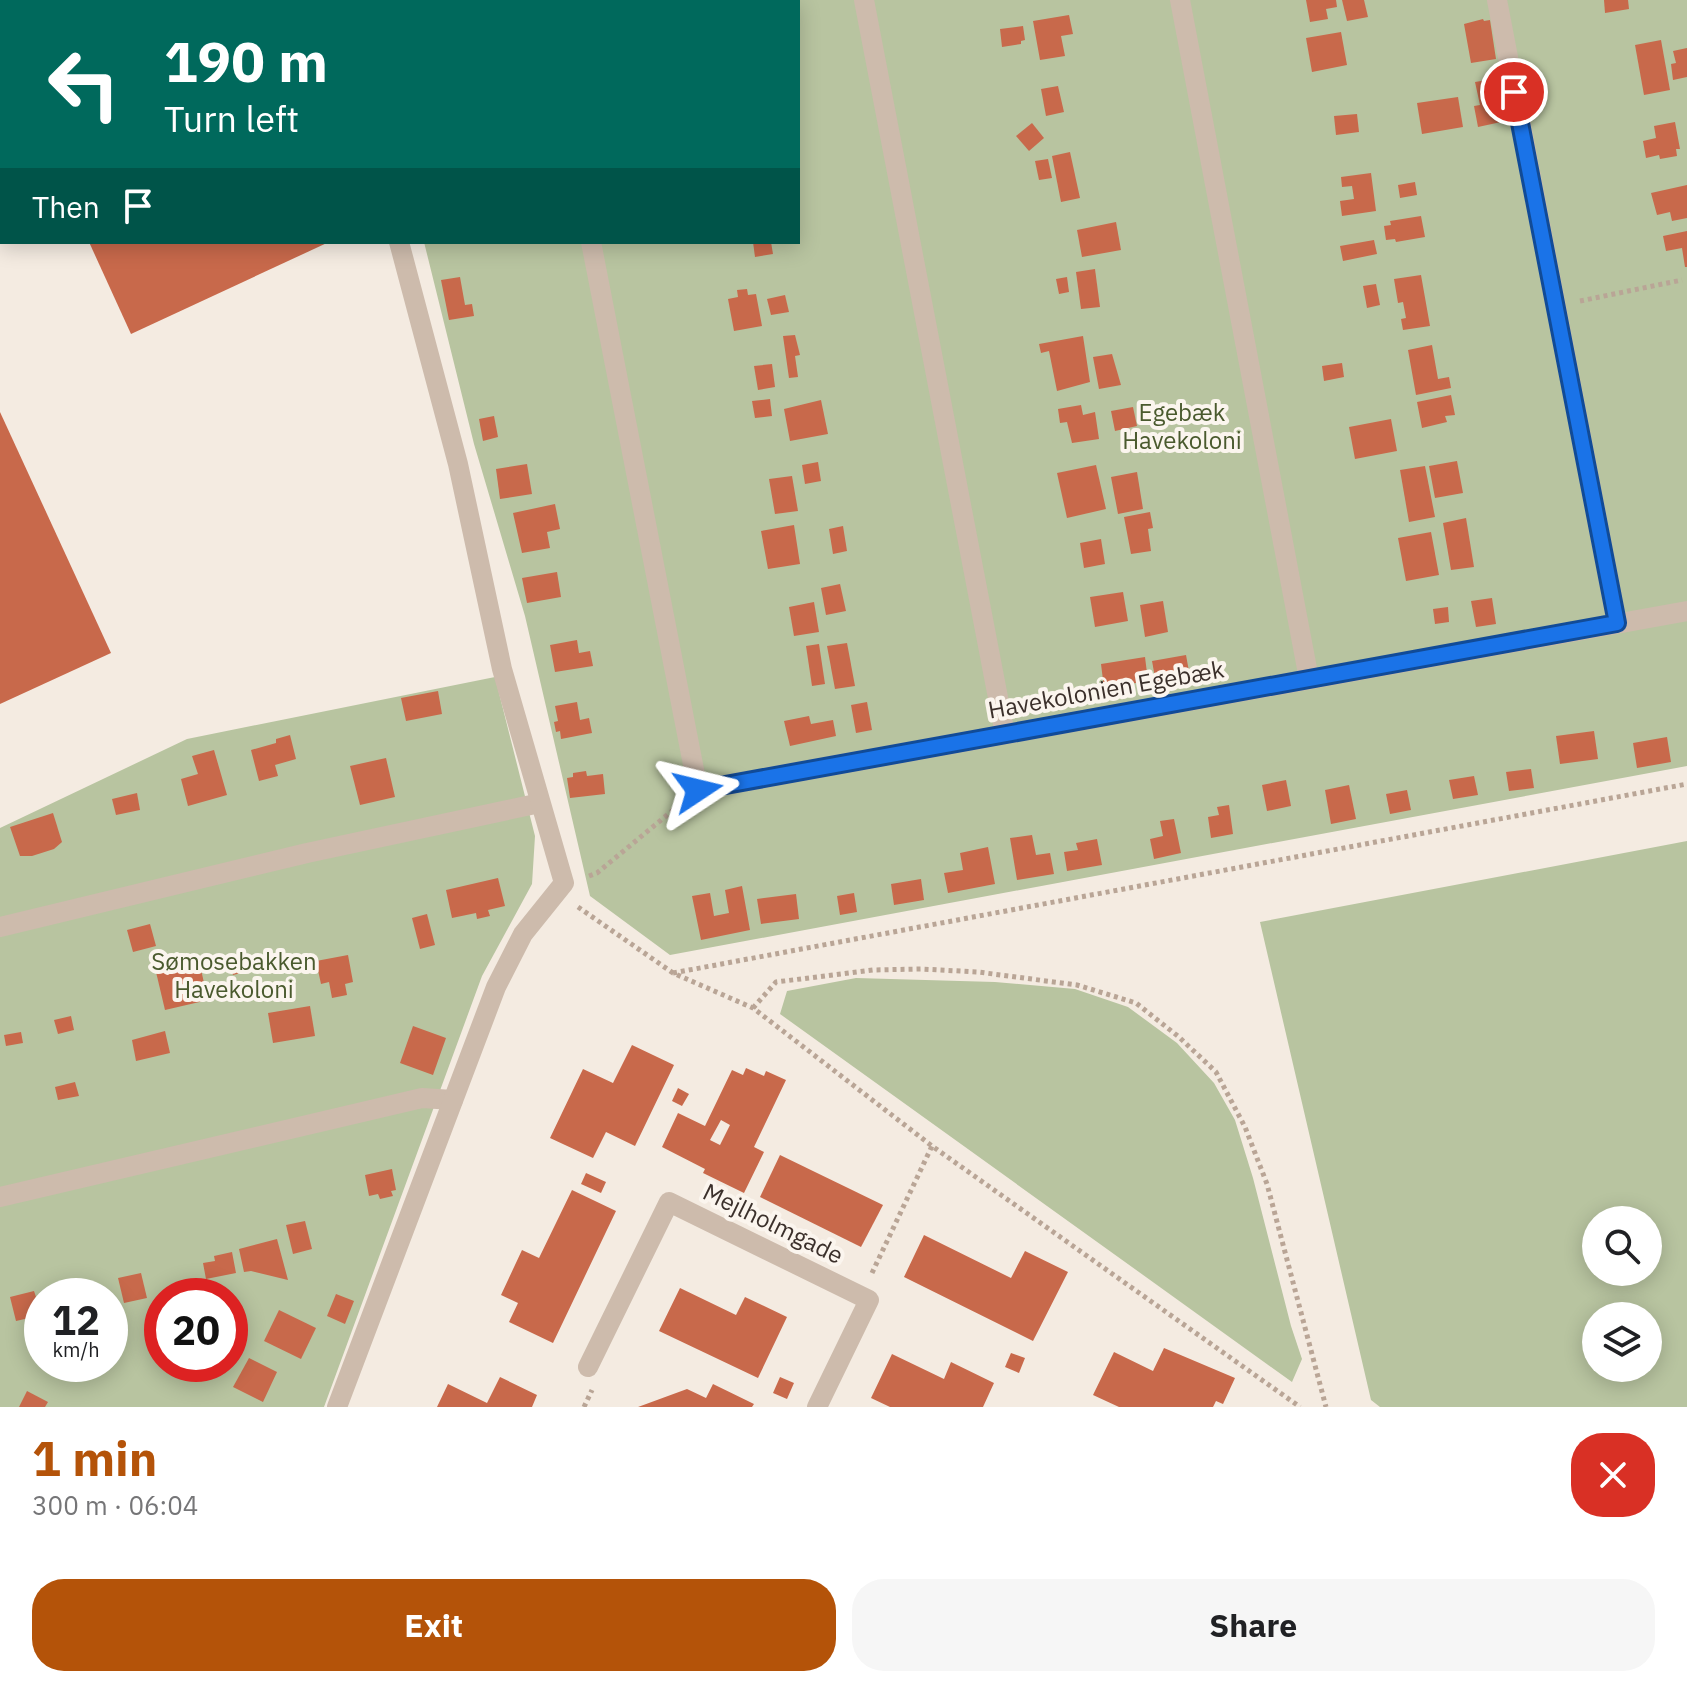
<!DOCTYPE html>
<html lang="en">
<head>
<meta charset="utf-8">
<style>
	:root { --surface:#fff; --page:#f6f6f6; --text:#202124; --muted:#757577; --accent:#b45309 }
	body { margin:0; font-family:"IBM Plex Sans",sans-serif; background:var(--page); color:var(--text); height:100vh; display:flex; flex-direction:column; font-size:30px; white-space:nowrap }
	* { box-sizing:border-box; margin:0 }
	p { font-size:26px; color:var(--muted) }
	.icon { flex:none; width:44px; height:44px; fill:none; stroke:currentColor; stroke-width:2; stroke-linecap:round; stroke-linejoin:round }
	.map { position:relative; height:1407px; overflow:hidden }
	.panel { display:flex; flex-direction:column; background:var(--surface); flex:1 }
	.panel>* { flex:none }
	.banner { position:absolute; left:0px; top:0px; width:800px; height:244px; box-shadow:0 4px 20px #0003; background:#00695c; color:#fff; overflow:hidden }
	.tools { position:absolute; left:1582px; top:1206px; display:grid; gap:16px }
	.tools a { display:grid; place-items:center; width:80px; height:80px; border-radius:50%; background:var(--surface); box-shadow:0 4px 20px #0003; font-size:40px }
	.speed { position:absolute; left:24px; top:1278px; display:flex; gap:16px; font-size:40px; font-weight:700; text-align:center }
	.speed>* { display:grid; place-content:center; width:104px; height:104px; border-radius:50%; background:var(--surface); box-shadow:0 4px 20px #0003; line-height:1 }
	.speed small { font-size:20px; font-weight:400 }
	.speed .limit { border:12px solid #d22; background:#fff; color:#111 }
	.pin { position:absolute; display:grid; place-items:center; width:68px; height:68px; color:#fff; margin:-34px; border:4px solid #fff; border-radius:50%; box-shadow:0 2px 8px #0007 }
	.me { position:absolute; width:88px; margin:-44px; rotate:80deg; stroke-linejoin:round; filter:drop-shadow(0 0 6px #0008) }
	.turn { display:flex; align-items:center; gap:28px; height:168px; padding:0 32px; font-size:36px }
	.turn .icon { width:104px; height:104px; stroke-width:2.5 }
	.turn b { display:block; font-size:56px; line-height:68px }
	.then { display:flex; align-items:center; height:76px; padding:0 32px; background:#0003; gap:16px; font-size:30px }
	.round { display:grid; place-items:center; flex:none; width:84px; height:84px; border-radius:32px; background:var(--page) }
	.summary { display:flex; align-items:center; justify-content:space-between; height:136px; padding:0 32px }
	h1 { font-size:48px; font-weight:700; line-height:60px; color:var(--accent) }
	.primary-button { display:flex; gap:16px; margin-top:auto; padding:16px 32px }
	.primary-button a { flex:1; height:92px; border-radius:32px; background:var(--accent); color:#fff; font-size:32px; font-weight:700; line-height:92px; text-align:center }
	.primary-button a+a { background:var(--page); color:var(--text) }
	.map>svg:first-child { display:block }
</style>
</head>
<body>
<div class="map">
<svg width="1687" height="1407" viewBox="0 0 1687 1407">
	<rect width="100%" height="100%" fill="#f4ebe1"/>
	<g fill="#b8c4a0" fill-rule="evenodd">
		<polygon points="364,0 1687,0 1687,766 670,955 590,896 525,616 474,444 424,242 798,242 798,2"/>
		<path d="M495,677L535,836L532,884L482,976L324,1407H0V828L187,739ZM42,1296H110V1364H42ZM162,1296H230V1364H162Z"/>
		<path d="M1687,841V1407H1380L1371,1400L1260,922ZM1596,1220H1648V1272H1596ZM1648,1316V1368H1596V1316Z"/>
		<polygon points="856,978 995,982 1075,989 1128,1007 1177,1043 1214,1083 1235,1120 1253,1178 1291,1326 1302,1359 1292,1382 780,1014 787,991"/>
	</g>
	<g fill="#c8694b" fill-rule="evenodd">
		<polygon points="1306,0 1336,0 1337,7 1326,9 1328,19 1310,22"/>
		<polygon points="1342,0 1364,0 1368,17 1347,21"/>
		<polygon points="1604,0 1628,0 1629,9 1605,13"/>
		<polygon points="1069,15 1073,34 1061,36 1065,56 1040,60 1033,21"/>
		<polygon points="1483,19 1484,21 1490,20 1496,59 1471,63 1464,24"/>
		<polygon points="1023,26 1025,40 1021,41 1021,44 1002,47 1000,29"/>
		<polygon points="1341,32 1347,65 1312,72 1306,38"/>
		<polygon points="1661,40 1670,90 1644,95 1635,45"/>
		<polygon points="1687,48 1687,77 1673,80 1671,64 1676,63 1673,51"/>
		<polygon points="1493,79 1501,122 1478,127 1474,106 1480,105 1475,82"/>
		<polygon points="1058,86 1064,112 1046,116 1041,89"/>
		<polygon points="1458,97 1463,127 1422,134 1417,103"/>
		<polygon points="1357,114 1359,132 1336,135 1334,116"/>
		<polygon points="1675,122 1680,149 1676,149 1677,156 1660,159 1659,155 1646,158 1643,141 1656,138 1654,126"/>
		<polygon points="1032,123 1044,138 1029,151 1016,136"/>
		<polygon points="1070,152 1080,198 1061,202 1052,156"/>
		<polygon points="1048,159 1052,178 1039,180 1035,161"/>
		<polygon points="1371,173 1376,211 1342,216 1340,201 1354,199 1352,186 1342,187 1341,177"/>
		<polygon points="1415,182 1417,195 1400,198 1398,185"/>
		<polygon points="1687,185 1687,218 1672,221 1670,212 1657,215 1651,193"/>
		<polygon points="1421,216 1425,237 1396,242 1395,239 1386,240 1384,226 1391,225 1390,221"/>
		<polygon points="1116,222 1121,250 1082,257 1077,230"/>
		<polygon points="1687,231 1687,267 1685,267 1682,248 1666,251 1663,236"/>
		<polygon points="1374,240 1377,254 1343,261 1340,246"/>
		<polygon points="89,242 329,242 131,334"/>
		<polygon points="753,242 771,242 773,254 755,257"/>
		<polygon points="1095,269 1100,307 1081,309 1076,272"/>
		<polygon points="1421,275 1430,326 1403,330 1401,319 1406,318 1403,302 1398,303 1394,279"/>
		<polygon points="460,277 465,305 472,304 474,316 449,320 441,280"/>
		<polygon points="1067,277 1069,292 1059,294 1056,279"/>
		<polygon points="1376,284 1380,305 1367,308 1363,286"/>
		<polygon points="747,289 748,295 756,294 762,326 734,331 728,299 738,297 737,290"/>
		<polygon points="785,295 789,312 771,315 767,299"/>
		<polygon points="795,335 800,355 795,356 798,377 789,378 783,336"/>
		<polygon points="1083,336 1090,382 1057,391 1049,351 1041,353 1039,344"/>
		<polygon points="1432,345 1438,379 1449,377 1451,388 1416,395 1408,350"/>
		<polygon points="1112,354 1121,385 1099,389 1093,357"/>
		<polygon points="1342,363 1344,377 1324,381 1322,366"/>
		<polygon points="772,364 775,387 758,390 754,366"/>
		<polygon points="1451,395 1455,415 1445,416 1447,422 1422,428 1417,402"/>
		<polygon points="770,399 772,416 755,418 752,401"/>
		<polygon points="821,400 828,434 790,441 784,409"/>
		<polygon points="1081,405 1083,415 1095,412 1099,439 1072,443 1067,422 1060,423 1058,409"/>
		<polygon points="1133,407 1137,426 1115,431 1111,411"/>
		<polygon points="0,412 111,653 0,704"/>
		<polygon points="494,416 498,437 483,441 479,419"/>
		<polygon points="1391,419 1397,451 1355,459 1349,427"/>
		<polygon points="1457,461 1463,493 1435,498 1429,466"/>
		<polygon points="818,462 821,481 805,484 802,465"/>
		<polygon points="527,464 532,494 500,499 496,469"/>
		<polygon points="1096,465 1106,509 1067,518 1057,473"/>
		<polygon points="1425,466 1435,517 1409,522 1400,470"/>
		<polygon points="1137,472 1143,509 1118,514 1111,477"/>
		<polygon points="792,476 798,511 775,514 769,479"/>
		<polygon points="555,504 560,529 547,532 550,548 522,553 513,513"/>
		<polygon points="1150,512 1153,528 1148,529 1151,551 1131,554 1124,517"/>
		<polygon points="1466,518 1474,567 1451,570 1443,523"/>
		<polygon points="794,525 800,564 768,569 761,531"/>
		<polygon points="843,526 847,551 833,554 829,529"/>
		<polygon points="1431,532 1439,575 1406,581 1398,538"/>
		<polygon points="1101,539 1105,564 1084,568 1080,543"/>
		<polygon points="557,572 561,597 527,603 522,578"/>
		<polygon points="840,584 846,611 826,615 821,588"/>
		<polygon points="1123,592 1128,621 1095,627 1090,597"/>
		<polygon points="1492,598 1496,624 1476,627 1471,601"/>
		<polygon points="1163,601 1168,632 1145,637 1140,605"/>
		<polygon points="814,602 819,632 794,636 789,607"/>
		<polygon points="1448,607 1449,622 1435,624 1433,609"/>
		<polygon points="577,640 579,653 590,651 593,666 555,672 550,645"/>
		<polygon points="847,643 855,686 835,689 827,646"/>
		<polygon points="819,644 825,684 812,686 806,646"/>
		<polygon points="1186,655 1190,677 1156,683 1152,661"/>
		<polygon points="1145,657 1148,681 1104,688 1101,664"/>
		<polygon points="438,691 442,714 406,721 401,698"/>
		<polygon points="577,702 580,720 589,718 592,733 561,739 560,731 556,732 554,722 558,721 555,706"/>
		<polygon points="867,702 872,730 856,733 851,705"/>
		<polygon points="809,716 811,724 833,720 836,736 790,746 784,721"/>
		<polygon points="1594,731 1598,759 1560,764 1556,736"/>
		<polygon points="290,735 296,759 275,765 278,776 259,781 251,750 276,743 276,739"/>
		<polygon points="1667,737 1671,762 1637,768 1633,743"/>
		<polygon points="214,750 227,795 188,806 181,779 198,774 192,756"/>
		<polygon points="386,758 395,797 360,805 350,766"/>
		<polygon points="1531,769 1534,788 1509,791 1506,772"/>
		<polygon points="586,771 587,776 603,774 605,794 570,798 567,778 573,777 573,773"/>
		<polygon points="1474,776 1478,795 1453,799 1449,780"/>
		<polygon points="1286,780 1291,806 1267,811 1262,785"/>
		<polygon points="1349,785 1356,819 1331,824 1325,790"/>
		<polygon points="1407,790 1411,810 1390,814 1386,794"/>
		<polygon points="137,793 140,810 116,815 112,799"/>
		<polygon points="1229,805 1233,834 1211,838 1208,817 1219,815 1217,807"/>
		<polygon points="53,813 62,842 54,849 32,856 20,856 10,827"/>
		<polygon points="1174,819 1181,853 1154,859 1150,839 1163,836 1160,821"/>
		<polygon points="1032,835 1036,855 1050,853 1054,874 1017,880 1010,838"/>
		<polygon points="1097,839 1102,865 1067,871 1064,852 1078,850 1076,843"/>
		<polygon points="988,847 995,884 948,893 944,873 963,870 960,853"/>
		<polygon points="498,878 505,906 488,910 490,916 477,919 476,913 452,918 446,890"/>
		<polygon points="921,879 924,900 894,905 891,884"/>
		<polygon points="742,886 750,930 701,940 692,896 710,893 714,916 729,913 725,890"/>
		<polygon points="854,893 857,912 840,915 837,896"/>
		<polygon points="796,894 799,919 761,924 757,899"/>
		<polygon points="427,914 435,945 420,949 412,918"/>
		<polygon points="150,924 156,946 133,952 127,930"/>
		<polygon points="348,955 353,982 345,984 347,995 332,998 329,982 321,984 316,961"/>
		<polygon points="251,960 254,970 233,975 230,966"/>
		<polygon points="199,961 208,1000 165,1010 156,972"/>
		<polygon points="310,1006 315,1036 273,1043 268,1013"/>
		<polygon points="71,1016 74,1030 58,1034 54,1020"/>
		<polygon points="413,1026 446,1038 433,1075 400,1063"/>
		<polygon points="165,1031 170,1053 136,1061 132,1040"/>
		<polygon points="21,1032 23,1043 6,1046 4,1035"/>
		<polygon points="632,1045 674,1065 635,1146 606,1132 593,1158 550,1138 583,1069 613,1083"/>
		<path d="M746,1068L764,1076L766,1071L786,1080L754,1147L764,1152L744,1193L703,1173L705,1169L662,1147L678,1113L705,1126L732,1070L743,1075ZM721,1120L730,1125L720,1145L710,1140Z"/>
		<polygon points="75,1082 79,1096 58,1100 55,1087"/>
		<polygon points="678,1088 689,1094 682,1106 672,1101"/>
		<polygon points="780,1155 883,1205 861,1247 760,1197"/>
		<polygon points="392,1169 396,1190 391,1191 393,1196 380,1199 378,1194 369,1196 365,1175"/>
		<polygon points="586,1173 606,1182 601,1193 581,1184"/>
		<polygon points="572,1190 616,1211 553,1343 509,1322 518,1303 501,1295 522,1250 539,1258"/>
		<polygon points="305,1221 312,1249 293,1254 286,1225"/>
		<polygon points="924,1235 1011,1278 1025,1251 1068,1272 1033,1341 904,1277"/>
		<polygon points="277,1239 288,1280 251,1271 244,1272 239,1249"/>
		<polygon points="232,1252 236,1273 206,1279 203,1263 215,1261 214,1256"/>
		<polygon points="141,1273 147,1298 124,1303 118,1278"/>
		<polygon points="680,1288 736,1315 745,1297 787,1317 758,1378 659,1331"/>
		<polygon points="34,1291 42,1315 16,1321 10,1297"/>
		<polygon points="336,1294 354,1301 345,1324 327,1316"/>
		<polygon points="279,1310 316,1328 301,1359 264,1341"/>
		<polygon points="1164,1348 1235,1378 1223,1404 1216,1401 1213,1407 1119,1407 1093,1395 1114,1352 1153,1371"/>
		<polygon points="1011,1353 1025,1358 1019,1373 1005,1367"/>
		<polygon points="892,1354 944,1379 951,1362 994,1383 983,1407 890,1407 871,1398"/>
		<polygon points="249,1358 277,1372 263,1402 233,1387"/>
		<polygon points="500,1377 537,1395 532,1407 437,1407 448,1384 487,1403"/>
		<polygon points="780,1377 794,1383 787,1399 773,1393"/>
		<polygon points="713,1384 754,1404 752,1407 638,1407 687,1389 706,1398"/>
		<polygon points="27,1391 48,1402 45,1407 19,1407"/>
	</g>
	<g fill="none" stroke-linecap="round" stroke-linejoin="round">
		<g stroke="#b9a596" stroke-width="5" stroke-dasharray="4 4" stroke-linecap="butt">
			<polyline points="0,1 3,0"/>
			<polyline points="1580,301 1682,280"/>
			<polyline points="589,876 597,873 678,806"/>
			<polyline points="578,907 673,973 753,1008 932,1146 1300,1407"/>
			<polyline points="673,973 1687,784"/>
			<polyline points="753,1008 776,982 873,970 921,969 978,972 1077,985 1136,1003 1179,1037 1216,1072 1245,1127 1267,1184 1326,1407"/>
			<polyline points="872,1273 932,1146"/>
			<polyline points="584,1407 592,1390"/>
		</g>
		<g stroke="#cdbbac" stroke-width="20">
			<polyline points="336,0 336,2"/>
			<polyline points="543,0 544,2"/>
			<polyline points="864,0 1005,734"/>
			<polyline points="1180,0 1309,679"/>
			<polyline points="1497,0 1617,623"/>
			<polyline points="591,242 698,790 1687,611"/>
			<polyline points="0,927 307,853 540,803"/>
			<polyline points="0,1197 422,1098 453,1100"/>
			<polyline points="337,1407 496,987 523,934 564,883 502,669 458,464 399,242"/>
		</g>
		<polyline stroke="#cdbbac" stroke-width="20" points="588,1367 669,1202 869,1300 817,1407"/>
	</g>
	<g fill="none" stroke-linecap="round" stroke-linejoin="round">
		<defs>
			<polyline id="route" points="698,790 1617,623 1514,92"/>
		</defs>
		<use href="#route" stroke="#114b97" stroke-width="20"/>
		<use href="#route" stroke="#1a73e8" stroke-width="14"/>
	</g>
	<g text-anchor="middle" stroke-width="8" stroke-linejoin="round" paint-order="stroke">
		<g font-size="24" fill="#4a5a2e" stroke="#fbf5ee">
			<text x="1182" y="421">Egebæk<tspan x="1182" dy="28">Havekoloni</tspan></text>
			<text x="234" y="970">Sømosebakken<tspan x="234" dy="28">Havekoloni</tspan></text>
		</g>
		<g font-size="24" fill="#3b302b" stroke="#fbf5ee">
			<text transform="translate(1106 690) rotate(-10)" y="8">Havekolonien Egebæk</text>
			<text transform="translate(773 1224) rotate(26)" y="8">Mejlholmgade</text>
		</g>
	</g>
</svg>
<div class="tools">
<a><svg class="icon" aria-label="search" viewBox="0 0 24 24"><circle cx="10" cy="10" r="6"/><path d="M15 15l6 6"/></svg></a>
<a><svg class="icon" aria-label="layers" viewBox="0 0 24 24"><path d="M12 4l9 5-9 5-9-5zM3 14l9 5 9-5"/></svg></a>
</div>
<div class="speed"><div>12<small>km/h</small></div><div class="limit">20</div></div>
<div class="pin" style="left:1514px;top:92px;background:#d93025"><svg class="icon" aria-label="arrive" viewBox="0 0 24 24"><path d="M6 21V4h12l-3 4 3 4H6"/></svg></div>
<svg class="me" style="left:698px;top:790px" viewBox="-20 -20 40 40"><path d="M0-17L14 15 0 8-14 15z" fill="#1a73e8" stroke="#fff" stroke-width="4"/></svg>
<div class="banner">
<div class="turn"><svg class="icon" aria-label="left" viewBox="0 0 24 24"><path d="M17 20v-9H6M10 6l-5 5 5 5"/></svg><div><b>190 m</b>Turn left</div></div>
<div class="then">Then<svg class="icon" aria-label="arrive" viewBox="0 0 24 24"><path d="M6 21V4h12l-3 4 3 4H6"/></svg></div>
</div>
</div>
<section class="panel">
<div class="summary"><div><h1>1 min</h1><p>300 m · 06:04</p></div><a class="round" style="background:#d93025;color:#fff"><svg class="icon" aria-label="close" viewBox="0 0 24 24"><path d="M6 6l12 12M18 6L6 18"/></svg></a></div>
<div class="primary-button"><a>Exit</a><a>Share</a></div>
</section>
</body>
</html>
